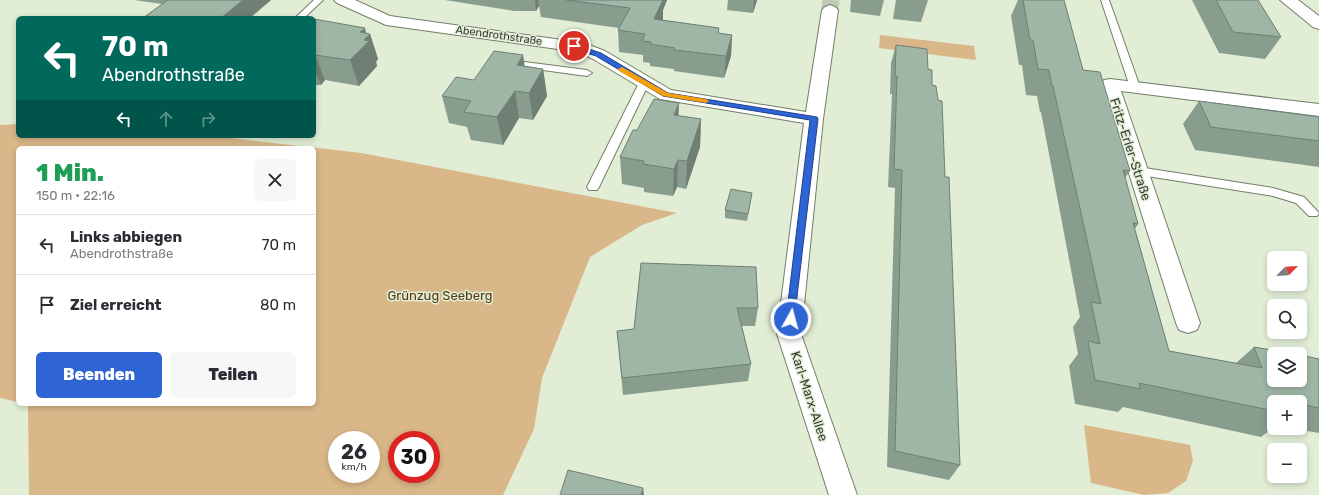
<!DOCTYPE html>
<html lang="de">
<head>
<meta charset="utf-8">
<style>
	:root { --surface:#fff; --page:#f7f7f7; --text:#2b2b33; --muted:#7c7c81; --line:#e1e1e2; --accent:#2e64d3 }
	body { margin:0; font-family:Rubik,sans-serif; background:var(--page); color:var(--text); height:100vh; display:flex; flex-direction:column; font-size:15px; white-space:nowrap }
	* { box-sizing:border-box; margin:0 }
	p { font-size:13px; color:var(--muted) }
	.icon { flex:none; width:22px; height:22px; fill:none; stroke:currentColor; stroke-width:2; stroke-linecap:round; stroke-linejoin:round }
	.map { position:relative; flex:1; overflow:hidden }
	.panel { position:absolute; left:16px; top:146px; width:300px; height:260px; display:flex; flex-direction:column; background:var(--surface); border-radius:6px; box-shadow:0 2px 6px #0003 }
	.panel>* { flex:none }
	.guide { position:absolute; left:16px; top:16px; width:300px; height:122px; border-radius:6px; box-shadow:0 2px 6px #0003; background:#00695c; color:#fff; overflow:hidden }
	.needle { width:26px; rotate:66deg }
	.fabs { position:absolute; left:1267px; top:251px; display:grid; gap:8px }
	.fabs a { display:grid; place-items:center; width:40px; height:40px; border-radius:6px; background:var(--surface); box-shadow:0 2px 6px #0003; font-size:20px }
	.speed { position:absolute; left:328px; top:431px; display:flex; gap:8px; font-size:20px; font-weight:700; text-align:center }
	.speed>* { display:grid; place-content:center; width:52px; height:52px; border-radius:50%; background:var(--surface); box-shadow:0 2px 6px #0003; line-height:1 }
	.speed small { font-size:10px; font-weight:400 }
	.speed .limit { border:6px solid #d22; background:#fff; color:#111 }
	.pin { position:absolute; display:grid; place-items:center; width:34px; height:34px; color:#fff; margin:-17px; border:2px solid #fff; border-radius:50%; box-shadow:0 1px 4px #0007 }
	.me { position:absolute; width:44px; margin:-22px; rotate:7deg; stroke-linejoin:round; filter:drop-shadow(0 0 3px #0008) }
	.turn { display:flex; align-items:center; gap:14px; height:84px; padding:0 20px; font-size:18px }
	.turn .icon { width:52px; height:52px; stroke-width:2.5 }
	.turn b { display:block; font-size:28px; line-height:34px }
	.lanes { display:flex; align-items:center; height:38px; padding:0 20px; background:#0003; justify-content:center; gap:20px; direction:ltr }
	.lanes .off { opacity:.35 }
	.round { display:grid; place-items:center; flex:none; width:42px; height:42px; border-radius:6px; background:var(--page) }
	.headline { display:flex; align-items:center; justify-content:space-between; height:68px; padding:0 20px }
	h1 { font-size:24px; font-weight:800; line-height:30px; color:#1e9e55 }
	.action { display:flex; gap:8px; margin-top:auto; padding:8px 20px }
	.action a { flex:1; height:46px; border-radius:6px; background:var(--accent); color:#fff; font-size:16px; font-weight:800; line-height:46px; text-align:center }
	.action a+a { background:var(--page); color:var(--text) }
	ul { padding:0; list-style:none }
	li { display:flex; align-items:center; gap:12px; height:60px; padding:0 20px; border-top:1px solid var(--line) }
	li div { flex:1 }
	li b { display:block; font-size:15px }
	li em { font-style:normal }
	.map>svg:first-child { display:block }
</style>
</head>
<body>
<div class="map">
<svg width="1319" height="495" viewBox="0 0 1319 495">
	<rect width="100%" height="100%" fill="#e1edd5"/>
	<g fill="#d9b788" fill-rule="evenodd">
		<polygon points="880,35 974,46 976,60 879,48"/>
		<path d="M18,124V136H211L361,153L677,213L642,225L590,257L542,378L534,429L503,495H29L28,405L25,404H314V148H18V402L0,398V125ZM337,440H371V474H337ZM397,440H431V474H397Z"/>
		<polygon points="1084,425 1190,445 1193,461 1186,481 1168,493 1144,495 1091,483"/>
	</g>
	<g fill="none" stroke-linecap="round" stroke-linejoin="round">
		<polyline stroke="#bfcab5" stroke-width="17" stroke-dasharray="17 8" stroke-linecap="butt" points="830,10 831,0"/>
		<defs>
			<g id="service">
				<polygon points="314,0 323,0 304,18 295,18"/>
				<polygon points="1101,0 1109,0 1140,87 1138,89 1132,89 1130,87"/>
				<polygon points="509,60 587,70 592,73 587,76 506,65 504,63"/>
				<polygon points="644,80 649,83 599,187 597,190 589,190 587,187 639,83"/>
				<polygon points="1138,167 1273,188 1304,197 1319,213 1317,216 1309,216 1296,203 1273,196 1134,174 1133,171 1134,168"/>
			</g>
			<g id="minor">
				<polygon points="334,0 355,0 390,16 584,43 605,51 671,90 806,112 822,10 825,7 830,5 835,7 838,10 823,119 801,334 857,495 829,495 777,334 804,123 660,99 593,59 579,52 386,25 337,3"/>
				<polygon points="1280,0 1298,0 1319,16 1319,29 1313,27"/>
				<polygon points="1110,79 1319,104 1319,116 1121,91 1200,323 1197,330 1188,333 1179,330 1176,323 1101,84 1104,80"/>
			</g>
		</defs>
		<use href="#service" stroke="#737e68" stroke-width="2"/>
		<use href="#minor" stroke="#737e68" stroke-width="2"/>
		<use href="#service" fill="#fff" fill-rule="evenodd"/>
		<use href="#minor" fill="#fff" fill-rule="evenodd"/>
	</g>
	<g fill="#899d8f" fill-rule="evenodd">
		<polygon points="134,0 271,0 250,18 143,18 162,4"/>
		<polygon points="445,0 667,0 663,10 663,20 719,28 719,33 732,35 731,56 724,78 674,71 674,69 650,66 650,63 643,62 643,55 619,52 618,30 619,28 541,17 539,6 536,11 514,11"/>
		<polygon points="728,0 757,0 753,13 727,10"/>
		<polygon points="851,0 884,0 880,16 850,12"/>
		<polygon points="896,0 928,0 921,22 893,19"/>
		<path d="M1018,0H1064L1083,70L1130,171L1125,178L1138,224L1135,229L1169,351L1236,363L1254,347L1319,359V433L1307,431L1303,434L1273,428L1261,437L1123,407L1118,412L1075,404L1069,366L1078,354L1073,327L1080,317L1041,112H1040L1037,96L1026,95L1022,65H1019L1011,16ZM1274,402H1300V428H1274Z"/>
		<polygon points="1192,0 1258,0 1281,37 1265,59 1219,53"/>
		<polygon points="314,19 370,34 378,59 376,62 377,66 359,86 325,80 321,85 314,85"/>
		<polygon points="896,45 928,69 932,85 945,177 960,465 949,480 887,467 895,188 888,187 892,94 890,94 891,63"/>
		<polygon points="523,55 524,66 543,69 547,96 533,120 519,118 503,145 471,140 467,127 449,123 442,96"/>
		<polygon points="1199,101 1319,117 1319,167 1195,150 1183,124"/>
		<polygon points="678,116 701,119 700,147 686,189 677,187 673,196 644,192 644,188 622,184 620,157 637,130"/>
		<polygon points="752,193 751,200 747,221 725,218 725,210"/>
		<polygon points="641,263 758,308 755,326 742,326 751,364 748,381 623,395 617,331 634,329"/>
	</g>
	<g fill="#6f7f74">
		<polygon points="243,0 271,0 250,18 221,18"/>
		<polygon points="535,0 538,0 539,6 536,11"/>
		<polygon points="658,0 667,0 663,10 663,21 654,19"/>
		<polygon points="754,0 757,0 753,13"/>
		<polygon points="365,28 367,37 370,34 378,59 376,62 377,66 359,86 350,60 360,32"/>
		<polygon points="732,35 731,56 724,78 726,56"/>
		<polygon points="315,55 325,80 321,85 314,69 314,56"/>
		<polygon points="523,55 527,82 517,65"/>
		<polygon points="543,69 547,96 533,120 529,93"/>
		<polygon points="515,91 519,118 503,145 497,117"/>
		<polygon points="679,103 678,130 674,115"/>
		<polygon points="701,119 700,147 686,189 687,161"/>
		<polygon points="678,160 677,187 673,196 674,169"/>
		<polygon points="643,488 644,495 641,495"/>
	</g>
	<g fill="#9fb6a6" stroke="#6f7f74">
		<polygon points="168,0 243,0 221,18 143,18"/>
		<polygon points="566,0 663,0 654,19 719,28 718,33 732,35 726,56 674,50 675,48 650,44 651,42 642,41 645,34 618,30 630,8"/>
		<polygon points="1023,0 1064,0 1083,70 1100,72 1130,171 1123,170 1138,224 1133,223 1169,351 1262,368 1254,347 1294,354 1274,354 1274,380 1300,380 1300,355 1319,359 1319,408 1300,404 1300,402 1274,402 1274,411 1139,383 1140,389 1095,380 1088,341 1100,344 1091,302 1101,304 1053,86 1052,86 1049,70 1038,69 1033,40 1030,40"/>
		<polygon points="1216,0 1258,0 1281,37 1233,32"/>
		<polygon points="314,19 365,28 360,32 370,34 364,40 369,41 350,60 315,55 314,56"/>
		<polygon points="896,45 927,49 928,69 932,70 932,85 936,86 938,100 942,101 945,177 949,177 950,205 960,465 895,451 902,170 894,169 897,76 895,76"/>
		<polygon points="494,51 523,55 517,65 543,69 529,93 515,91 497,117 464,112 471,101 442,96 456,77 474,80"/>
		<polygon points="654,99 679,103 674,115 701,119 687,161 678,160 674,169 643,164 644,161 620,157 633,130 637,130"/>
		<polygon points="1199,101 1319,117 1319,141 1211,127"/>
		<polygon points="731,189 752,193 748,214 725,210"/>
		<polygon points="641,263 756,267 758,308 737,308 751,364 622,378 617,331 634,329"/>
		<polygon points="568,470 643,488 641,495 560,495"/>
	</g>
	<polygon fill="#2e64d3" stroke="#1e4189" points="574,44 601,53 668,93 817,117 818,119 794,322 787,322 786,319 810,120 663,96 596,56 571,48 570,46"/>
	<polygon fill="#f59e0b" points="622,67 668,93 706,99 709,101 706,103 663,96 619,71 618,69"/>
	<g text-anchor="middle" stroke-width="3" stroke-linejoin="round" paint-order="stroke">
		<g font-size="11" fill="#393e34" stroke="#e1edd5">
			<text transform="translate(499 35) rotate(8)" y="4">Abendrothstraße</text>
		</g>
		<g font-size="13" fill="#393e34" stroke="#e1edd5">
			<text transform="translate(1131 149) rotate(72)" y="5">Fritz-Erler-Straße</text>
			<text transform="translate(810 396) rotate(72)" y="5">Karl-Marx-Allee</text>
		</g>
		<g font-size="13" fill="#563b12" stroke="#e1edd5">
			<text x="440" y="300">Grünzug Seeberg</text>
		</g>
	</g>
</svg>
<div class="fabs">
<a><svg class="needle" viewBox="-14 -14 28 28"><path d="M0-13l5 13h-10z" fill="#e53935"/><path d="M0 13l5-13h-10z" fill="#7c7c81"/></svg></a>
<a><svg class="icon" aria-label="search" viewBox="0 0 24 24"><circle cx="10" cy="10" r="6"/><path d="M15 15l6 6"/></svg></a>
<a><svg class="icon" aria-label="layers" viewBox="0 0 24 24"><path d="M12 4l9 5-9 5-9-5zM3 14l9 5 9-5"/></svg></a>
<a>+</a>
<a>−</a>
</div>
<div class="speed"><div>26<small>km/h</small></div><div class="limit">30</div></div>
<div class="pin" style="left:574px;top:46px;background:#d93025"><svg class="icon" aria-label="arrive" viewBox="0 0 24 24"><path d="M6 21V4h12l-3 4 3 4H6"/></svg></div>
<svg class="me" style="left:791px;top:319px" viewBox="-20 -20 40 40"><circle r="17" fill="#2e64d3" stroke="#fff" stroke-width="3"/><path d="M0-11L8 9 0 5-8 9z" fill="#fff"/></svg>
<div class="guide">
<div class="turn"><svg class="icon" aria-label="left" viewBox="0 0 24 24"><path d="M17 20v-9H6M10 6l-5 5 5 5"/></svg><div><b>70 m</b>Abendrothstraße</div></div>
<div class="lanes"><svg class="icon" aria-label="left" viewBox="0 0 24 24"><path d="M17 20v-9H6M10 6l-5 5 5 5"/></svg><svg class="icon off" aria-label="ahead" viewBox="0 0 24 24"><path d="M12 20V5M6 11l6-6 6 6"/></svg><svg class="icon off" aria-label="right" viewBox="0 0 24 24"><path d="M7 20v-9h11M14 6l5 5-5 5"/></svg></div>
</div>
<section class="panel">
<div class="headline"><div><h1>1 Min.</h1><p>150 m · 22:16</p></div><a class="round"><svg class="icon" aria-label="close" viewBox="0 0 24 24"><path d="M6 6l12 12M18 6L6 18"/></svg></a></div>
<ul>
<li><svg class="icon" aria-label="left" viewBox="0 0 24 24"><path d="M17 20v-9H6M10 6l-5 5 5 5"/></svg><div><b>Links abbiegen</b><p>Abendrothstraße</p></div><em>70 m</em></li>
<li><svg class="icon" aria-label="arrive" viewBox="0 0 24 24"><path d="M6 21V4h12l-3 4 3 4H6"/></svg><div><b>Ziel erreicht</b></div><em>80 m</em></li>
</ul>
<div class="action"><a>Beenden</a><a>Teilen</a></div>
</section>
</div>
</body>
</html>
